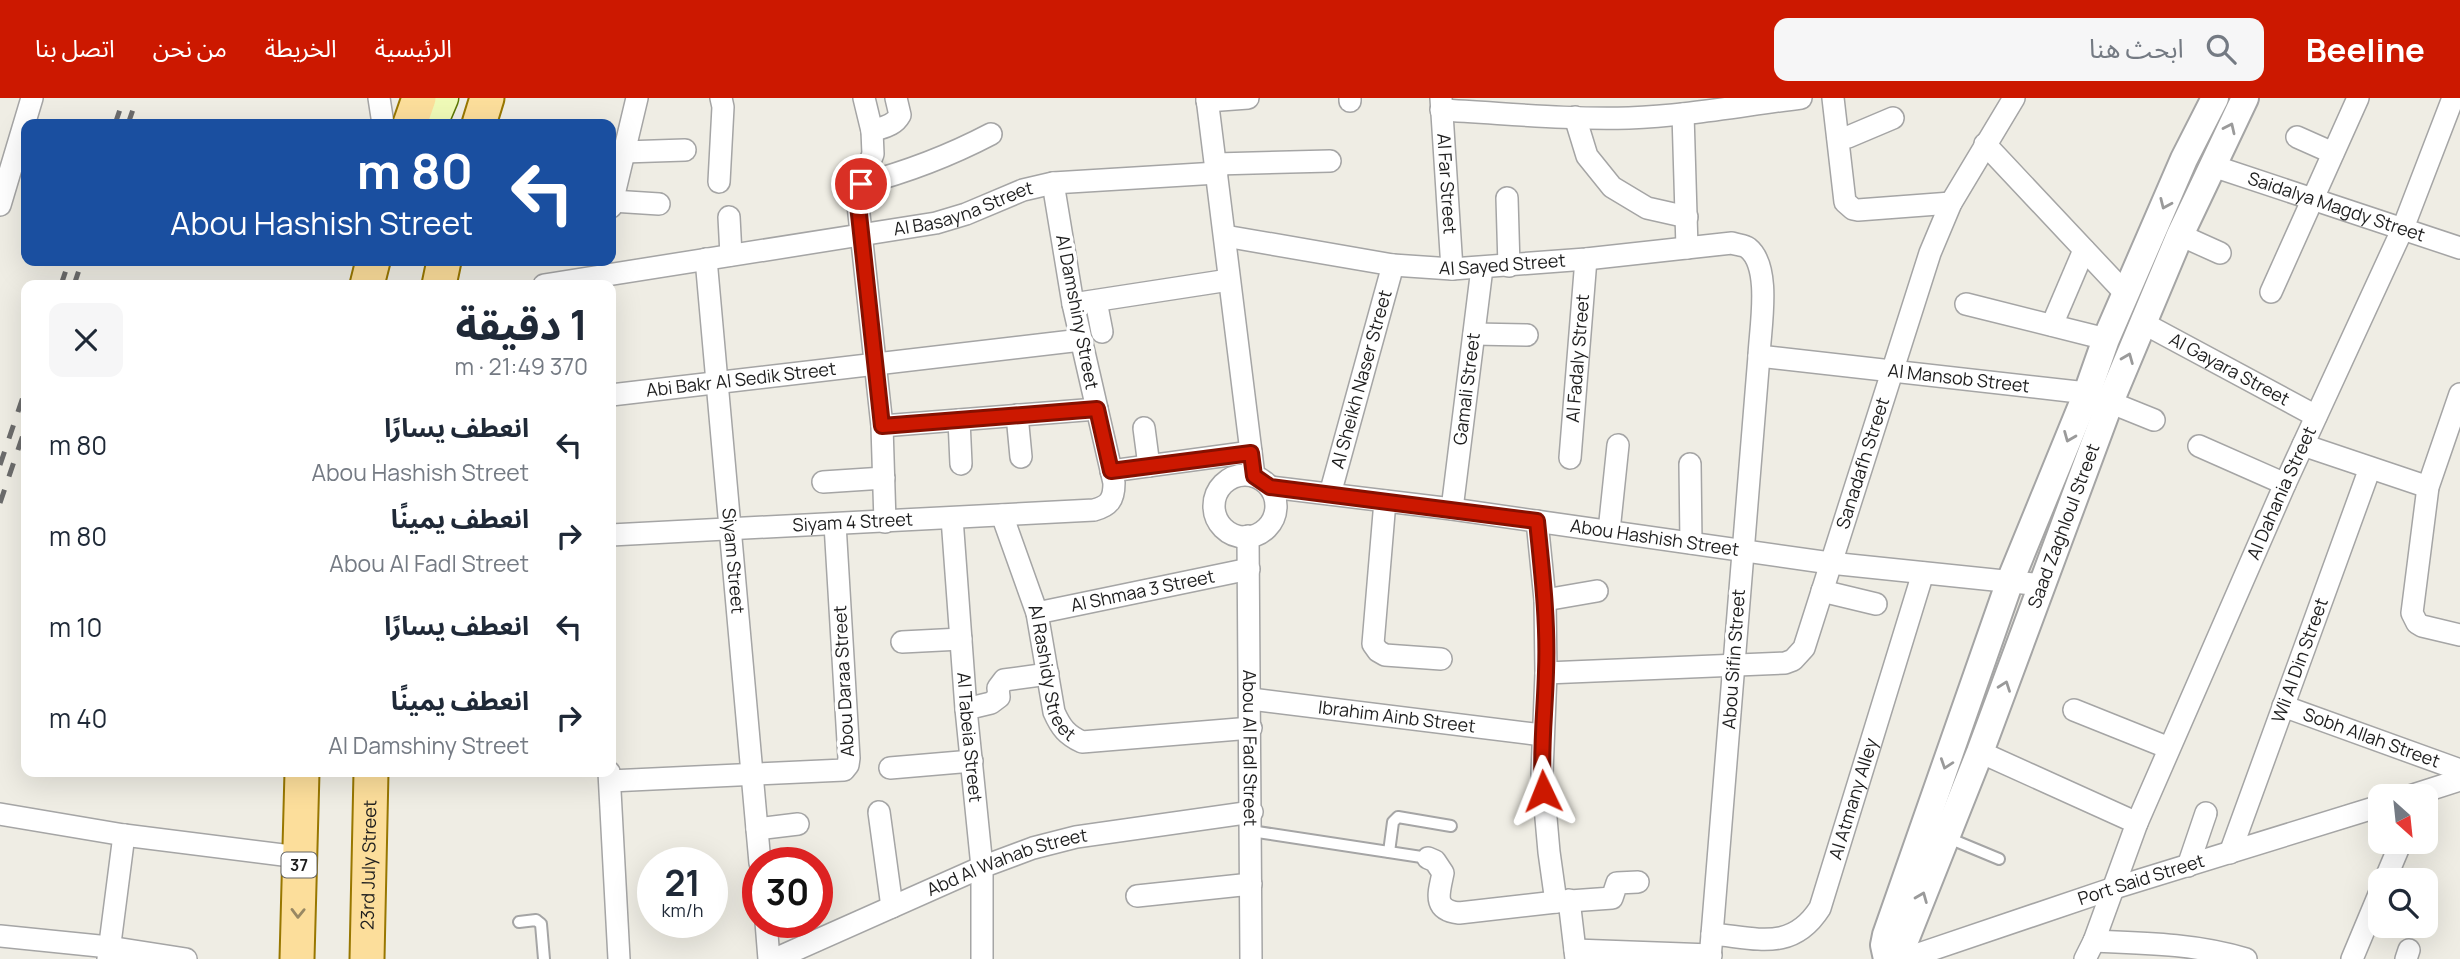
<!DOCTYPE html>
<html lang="ar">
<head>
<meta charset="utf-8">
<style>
	:root { --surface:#fff; --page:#f6f6f7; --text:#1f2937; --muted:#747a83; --accent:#cc1800 }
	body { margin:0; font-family:Manrope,"Noto Sans Arabic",sans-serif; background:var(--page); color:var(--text); direction:rtl; height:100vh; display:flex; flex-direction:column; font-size:26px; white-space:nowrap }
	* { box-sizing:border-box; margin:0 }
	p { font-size:23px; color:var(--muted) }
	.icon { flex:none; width:38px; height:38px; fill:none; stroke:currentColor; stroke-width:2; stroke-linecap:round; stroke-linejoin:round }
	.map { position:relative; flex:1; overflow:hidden; direction:ltr }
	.drawer { position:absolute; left:21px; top:182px; width:595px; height:497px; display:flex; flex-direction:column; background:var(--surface); border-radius:14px; box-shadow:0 7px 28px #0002; direction:rtl }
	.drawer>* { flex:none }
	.banner { position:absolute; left:21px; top:21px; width:595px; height:147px; border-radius:14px; box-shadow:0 7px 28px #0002; direction:rtl; background:#1a4fa0; color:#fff; overflow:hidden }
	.needle { width:46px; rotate:153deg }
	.controls { position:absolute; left:2368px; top:686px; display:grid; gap:14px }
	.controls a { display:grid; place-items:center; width:70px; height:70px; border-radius:14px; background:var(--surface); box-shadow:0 7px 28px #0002; font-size:35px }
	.speed { position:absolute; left:637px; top:749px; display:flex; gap:14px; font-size:35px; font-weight:700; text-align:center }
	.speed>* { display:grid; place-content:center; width:91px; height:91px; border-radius:50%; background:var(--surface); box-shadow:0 7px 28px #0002; line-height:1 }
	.speed small { font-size:18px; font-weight:400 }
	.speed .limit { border:10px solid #d22; background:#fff; color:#111 }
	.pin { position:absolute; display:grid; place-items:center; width:60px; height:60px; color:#fff; margin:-30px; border:4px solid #fff; border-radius:50%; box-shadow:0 2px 7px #0007 }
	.me { position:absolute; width:77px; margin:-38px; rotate:358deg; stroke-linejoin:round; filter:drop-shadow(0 0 5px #0008) }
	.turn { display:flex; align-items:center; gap:24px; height:147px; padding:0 28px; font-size:32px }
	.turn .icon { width:91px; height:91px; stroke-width:2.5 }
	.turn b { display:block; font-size:49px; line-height:60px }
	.round { display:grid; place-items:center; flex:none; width:74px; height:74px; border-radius:14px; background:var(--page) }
	.headline { display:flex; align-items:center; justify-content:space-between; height:119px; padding:0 28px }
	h1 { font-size:42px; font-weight:700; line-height:52px }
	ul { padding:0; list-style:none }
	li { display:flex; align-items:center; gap:21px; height:91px; padding:0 28px }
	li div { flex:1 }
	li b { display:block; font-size:26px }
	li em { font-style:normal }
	header { display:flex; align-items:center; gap:42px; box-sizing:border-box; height:98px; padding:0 35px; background:var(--accent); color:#fff }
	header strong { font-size:33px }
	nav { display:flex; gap:38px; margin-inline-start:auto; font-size:24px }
	.search { width:490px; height:63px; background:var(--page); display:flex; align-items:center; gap:18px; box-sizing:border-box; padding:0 24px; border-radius:14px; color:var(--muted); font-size:26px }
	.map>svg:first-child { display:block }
</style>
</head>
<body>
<header>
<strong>Beeline</strong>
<div class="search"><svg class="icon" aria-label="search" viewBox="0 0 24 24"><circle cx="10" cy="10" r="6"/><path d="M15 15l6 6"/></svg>ابحث هنا</div>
<nav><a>الرئيسية</a><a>الخريطة</a><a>من نحن</a><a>اتصل بنا</a></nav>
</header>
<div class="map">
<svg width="2460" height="861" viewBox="0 0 2460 861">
	<rect width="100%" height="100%" fill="#efede4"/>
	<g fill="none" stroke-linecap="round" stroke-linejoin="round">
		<defs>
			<g id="service">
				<polyline points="1251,733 1428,760"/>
				<polyline points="1946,739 1999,761"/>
				<polyline points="1389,754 1393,724 1398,719 1451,728"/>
				<polyline points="519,824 536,822 541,826 544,861"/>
			</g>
			<g id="minor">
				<polyline points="379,0 383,26"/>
				<polyline points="864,0 872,33 873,56 861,86 858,107 882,328 885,424"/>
				<polyline points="1207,0 1254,378"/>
				<polyline points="1350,0 1350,3"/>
				<path id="s1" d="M1441,0L1452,171"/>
				<polyline points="1833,0 1845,104 1853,111 1858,112 1951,105"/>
				<polyline points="1207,3 1248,0"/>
				<path d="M1441,12C1503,15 1567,22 1629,20C1687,18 1744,7 1801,0"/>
				<polyline points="1683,16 1687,150"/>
				<polyline points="1575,19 1587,58 1612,89 1647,110 1687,119"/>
				<path d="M872,33C883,29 894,28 900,17L896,0"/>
				<polyline points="2297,39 2333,55"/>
				<polyline points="1838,40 1848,39 1893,20"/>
				<polyline points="1985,46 2125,195"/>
				<polyline points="624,54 685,52"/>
				<polyline points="1216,66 1330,63"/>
				<path id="s2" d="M2213,68L2460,150"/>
				<polyline points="719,84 723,9 721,0"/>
				<path d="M861,86C907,74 949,58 991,36"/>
				<polyline points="1507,100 1509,168"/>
				<polyline points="612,103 659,106"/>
				<polyline points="0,107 32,0"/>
				<polyline points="611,109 637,0"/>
				<polyline points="729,119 731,157"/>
				<polyline points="2180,137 2220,155"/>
				<path id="s3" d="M1225,138L1393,167L1452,171L1586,161L1732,145C1737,147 1744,147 1748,150C1772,169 1760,230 1759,258L1710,861"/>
				<path id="s4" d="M706,161L760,765"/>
				<path id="s5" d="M544,187L936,125L966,116L1023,92L1053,85L1217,75"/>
				<polyline points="2271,194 2358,0"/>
				<polyline points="1096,203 1102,234"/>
				<polyline points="1073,206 1229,182"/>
				<polyline points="1966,206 2106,241"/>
				<path id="s6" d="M2143,225L2316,318"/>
				<polyline points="2052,227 2084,152"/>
				<polyline points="1474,236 1527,237"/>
				<path id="s7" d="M1759,258L2087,295L2154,322"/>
				<polyline points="2460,296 2428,389 2412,515 2417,525 2422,528 2460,537"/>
				<path id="s8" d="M611,297L1081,242"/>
				<polyline points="1017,317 1021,359"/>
				<polyline points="959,322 961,366"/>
				<polyline points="882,328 1097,311"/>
				<polyline points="1144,330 1149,368"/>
				<polyline points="2303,347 2428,389"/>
				<polyline points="2199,348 2285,386"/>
				<path id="s9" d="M1570,360L1586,161"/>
				<polyline points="1690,366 1691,445"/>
				<polyline points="1111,373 1251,354"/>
				<circle cx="1245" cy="408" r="31"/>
				<polyline points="823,384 884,380"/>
				<path id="s10" d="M1270,389L1452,411L1830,465L2042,487"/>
				<path id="s11" d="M1330,396L1393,167"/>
				<polyline points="1385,403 1373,546 1378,553 1385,557 1441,561"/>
				<path id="s12" d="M1452,411L1482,170"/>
				<path id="s13" d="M1002,417L1037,515L1054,614C1061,630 1067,637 1082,644L1251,630"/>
				<path id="s14" d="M952,420L966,611L982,769V861"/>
				<polyline points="1537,423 1545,502 1546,575 1542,675 1549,754 1556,804"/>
				<polyline points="1609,433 1618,347"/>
				<path id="s15" d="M611,437L1094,412C1109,408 1114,402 1114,385L1073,206L1053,85"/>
				<path id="s16" d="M1248,438L1251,861"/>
				<polyline points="1822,493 1876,506"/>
				<polyline points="1545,502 1597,493"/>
				<path id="s17" d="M1037,515L1249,471"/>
				<polyline points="902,544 961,541"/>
				<path id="s18" d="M1546,575L1785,565L1793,562L1804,550L1930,155L1951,105L2014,0"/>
				<path id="s19" d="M1251,601L1542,637"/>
				<path id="s20" d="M2283,608L2460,672"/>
				<polyline points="966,611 991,605 999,599 998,590 1004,582 1048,576"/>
				<polyline points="2074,612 2169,650"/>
				<polyline points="1980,654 2137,725"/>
				<polyline points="890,670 972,663"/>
				<polyline points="609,674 619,861"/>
				<polyline points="610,683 844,672 848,667 849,660 835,426"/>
				<polyline points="2410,698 2460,682"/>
				<polyline points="879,714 892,809"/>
				<polyline points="0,716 124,737 299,759"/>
				<polyline points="757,731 798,726"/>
				<path id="s21" d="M2230,755L2370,370"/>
				<path d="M1428,760L1435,763L1443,775C1439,795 1432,812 1459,815L1556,804L1612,800L1617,785L1638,784"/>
				<polyline points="2188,768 2206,715"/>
				<polyline points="2385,782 2401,744"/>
				<polyline points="1137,798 1251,786"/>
				<polyline points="1569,802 1576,861"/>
				<polyline points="766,824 769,861"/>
				<path id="s22" d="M1712,836C1757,840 1792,854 1820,810L1923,475"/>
				<polyline points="0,838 109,849 186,861"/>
				<path d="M2094,843C2145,845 2197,846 2246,861"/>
				<polyline points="1575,852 1711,857"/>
				<polyline points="108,861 124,737"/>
				<path id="s23" d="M775,861L982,769L1033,750L1076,739L1252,714"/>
				<path id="s24" d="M1904,861L2111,791L2380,708"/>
				<path id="s25" d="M2085,861L2094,843L2137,725L2285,386L2403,130L2453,0"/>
				<polyline points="2352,861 2380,794"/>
				<polyline points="2406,861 2409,852"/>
			</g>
			<g id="tertiary">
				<polyline points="1887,861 1884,847 1886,837 2010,483 2087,295 2106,241 2184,61 2215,0"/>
				<path id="s26" d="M1893,861L1906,840L1980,654L2110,304L2180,137L2245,0"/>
			</g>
			<polyline id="secondary" points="432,26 443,0"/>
			<g id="primary">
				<polyline points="410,26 419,0"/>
				<polyline points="479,26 487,0"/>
				<polyline points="367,187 373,163"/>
				<polyline points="439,187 444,163"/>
				<polyline points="297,861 302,674"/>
				<path id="s27" d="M367,861L371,674"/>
			</g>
		</defs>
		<use href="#service" stroke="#a5a5a5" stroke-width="14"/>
		<use href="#minor" stroke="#a5a5a5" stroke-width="24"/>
		<use href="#tertiary" stroke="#a5a5a5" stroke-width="30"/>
		<use href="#secondary" stroke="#5c7604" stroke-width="33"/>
		<use href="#primary" stroke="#987700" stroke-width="37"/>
		<use href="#service" stroke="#fff" stroke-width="10"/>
		<use href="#minor" stroke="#fff" stroke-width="21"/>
		<use href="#tertiary" stroke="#fff" stroke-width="26"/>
		<use href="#secondary" stroke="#effab7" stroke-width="30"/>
		<use href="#primary" stroke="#fcde9b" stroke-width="33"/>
		<g stroke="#6c6c6c" stroke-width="5" stroke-dasharray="14 14" stroke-linecap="butt">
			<polyline points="115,26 124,0"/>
			<polyline points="128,26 137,0"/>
			<polyline points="61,187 69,163"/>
			<polyline points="74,187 82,163"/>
			<polyline points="0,367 26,290"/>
			<polyline points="0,405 26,328"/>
		</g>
	</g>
	<defs><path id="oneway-chevron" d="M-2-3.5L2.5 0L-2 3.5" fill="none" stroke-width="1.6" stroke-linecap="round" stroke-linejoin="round" transform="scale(1.75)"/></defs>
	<g stroke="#9a9a9a">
		<use href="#oneway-chevron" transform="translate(2230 30) rotate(-65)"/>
		<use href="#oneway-chevron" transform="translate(2165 106) rotate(114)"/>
		<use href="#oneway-chevron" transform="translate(2128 260) rotate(-68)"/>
		<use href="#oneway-chevron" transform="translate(2069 339) rotate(112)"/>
		<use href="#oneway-chevron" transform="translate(2005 588) rotate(-70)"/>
		<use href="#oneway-chevron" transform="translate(1946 666) rotate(109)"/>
		<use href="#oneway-chevron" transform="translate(1922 799) rotate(-68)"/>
	</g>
	<use stroke="#988863" href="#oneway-chevron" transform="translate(298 815) rotate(91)"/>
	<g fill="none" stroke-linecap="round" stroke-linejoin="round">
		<defs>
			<path id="route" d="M861,86L858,107L882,328L1097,311L1111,373L1251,355L1254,378L1270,389L1537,423C1542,473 1548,523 1546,574C1545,614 1540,653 1543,693"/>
		</defs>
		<use href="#route" stroke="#851000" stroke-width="18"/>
		<use href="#route" stroke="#cc1800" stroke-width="12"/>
	</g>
	<g text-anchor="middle" stroke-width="7" stroke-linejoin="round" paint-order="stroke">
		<rect fill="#fff" stroke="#626262" stroke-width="2" x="281.5" y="754.5" width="35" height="25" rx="5"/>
		<g font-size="16" font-weight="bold" fill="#1e1e1e">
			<text x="299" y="773">37</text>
		</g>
		<g font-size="18" fill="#1e1e1e" stroke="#fff">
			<text dy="6" stroke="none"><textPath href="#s1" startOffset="86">Al Far Street</textPath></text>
			<text dy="6" stroke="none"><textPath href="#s2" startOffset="130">Saidalya Magdy Street</textPath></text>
			<text dy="6" stroke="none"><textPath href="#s5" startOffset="427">Al Basayna Street</textPath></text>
			<text dy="6" stroke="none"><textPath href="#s3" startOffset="280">Al Sayed Street</textPath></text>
			<text transform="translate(1077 214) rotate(79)" y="6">Al Damshiny Street</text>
			<text dy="6" stroke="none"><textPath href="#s9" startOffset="100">Al Fadaly Street</textPath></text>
			<text dy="6" stroke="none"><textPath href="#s6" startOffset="98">Al Gayara Street</textPath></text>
			<text dy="6" stroke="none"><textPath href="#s7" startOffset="201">Al Mansob Street</textPath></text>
			<text dy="6" stroke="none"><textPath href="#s8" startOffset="131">Abi Bakr Al Sedik Street</textPath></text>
			<text dy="6" stroke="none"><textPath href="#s11" startOffset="119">Al Sheikh Naser Street</textPath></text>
			<text dy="6" stroke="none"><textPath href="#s12" startOffset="121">Gamali Street</textPath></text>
			<text dy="6" stroke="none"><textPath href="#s18" startOffset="458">Sanadafh Street</textPath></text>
			<text dy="6" stroke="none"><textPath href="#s25" startOffset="506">Al Dahania Street</textPath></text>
			<text dy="6" stroke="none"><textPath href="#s15" startOffset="242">Siyam 4 Street</textPath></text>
			<text dy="6" stroke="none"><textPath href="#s26" startOffset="466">Saad Zaghloul Street</textPath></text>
			<text dy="6" stroke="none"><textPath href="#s10" startOffset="388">Abou Hashish Street</textPath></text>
			<text dy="6" stroke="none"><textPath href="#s4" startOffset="303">Siyam Street</textPath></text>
			<text dy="6" stroke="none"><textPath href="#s17" startOffset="108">Al Shmaa 3 Street</textPath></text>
			<text transform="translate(1734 561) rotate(-86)" y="6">Abou Sifin Street</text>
			<text dy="6" stroke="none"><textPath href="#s21" startOffset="205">Wli Al Din Street</textPath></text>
			<text dy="6" stroke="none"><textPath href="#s13" startOffset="166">Al Rashidy Street</textPath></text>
			<text transform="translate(844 583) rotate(-93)" y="6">Abou Daraa Street</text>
			<text dy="6" stroke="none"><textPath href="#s19" startOffset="147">Ibrahim Ainb Street</textPath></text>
			<text dy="6" stroke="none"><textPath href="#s14" startOffset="220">Al Tabeia Street</textPath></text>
			<text dy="6" stroke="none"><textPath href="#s20" startOffset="94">Sobh Allah Street</textPath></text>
			<text dy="6" stroke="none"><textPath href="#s16" startOffset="212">Abou Al Fadl Street</textPath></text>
			<text dy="6" stroke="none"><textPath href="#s22" startOffset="234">Al Atmany Alley</textPath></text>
			<text dy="6" stroke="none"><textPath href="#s27" startOffset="94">23rd July Street</textPath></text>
			<text dy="6" stroke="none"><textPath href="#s23" startOffset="252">Abd Al Wahab Street</textPath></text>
			<text dy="6" stroke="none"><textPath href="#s24" startOffset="250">Port Said Street</textPath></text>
		</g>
	</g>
</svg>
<div class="controls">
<a><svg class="needle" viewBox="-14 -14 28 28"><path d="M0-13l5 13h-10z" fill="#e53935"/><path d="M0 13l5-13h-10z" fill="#747a83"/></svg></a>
<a><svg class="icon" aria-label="search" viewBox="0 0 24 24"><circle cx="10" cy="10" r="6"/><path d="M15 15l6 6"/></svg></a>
</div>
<div class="speed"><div>21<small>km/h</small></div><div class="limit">30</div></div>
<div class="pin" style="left:861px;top:86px;background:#d93025"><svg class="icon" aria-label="arrive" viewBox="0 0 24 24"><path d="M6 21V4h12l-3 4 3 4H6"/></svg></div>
<svg class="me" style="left:1543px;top:693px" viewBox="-20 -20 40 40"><path d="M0-17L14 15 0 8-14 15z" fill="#cc1800" stroke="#fff" stroke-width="4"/></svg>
<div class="banner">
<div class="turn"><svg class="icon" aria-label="left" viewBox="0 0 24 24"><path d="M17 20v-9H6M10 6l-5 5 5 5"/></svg><div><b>80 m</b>Abou Hashish Street</div></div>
</div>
<section class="drawer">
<div class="headline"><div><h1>1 دقيقة</h1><p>370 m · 21:49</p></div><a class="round"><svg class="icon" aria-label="close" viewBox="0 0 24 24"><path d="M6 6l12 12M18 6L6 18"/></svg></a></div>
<ul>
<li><svg class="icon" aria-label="left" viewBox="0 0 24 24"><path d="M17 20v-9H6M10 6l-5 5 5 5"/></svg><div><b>انعطف يسارًا</b><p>Abou Hashish Street</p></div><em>80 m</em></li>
<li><svg class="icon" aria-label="right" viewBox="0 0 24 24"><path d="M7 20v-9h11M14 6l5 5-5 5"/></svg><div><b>انعطف يمينًا</b><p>Abou Al Fadl Street</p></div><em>80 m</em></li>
<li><svg class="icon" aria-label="left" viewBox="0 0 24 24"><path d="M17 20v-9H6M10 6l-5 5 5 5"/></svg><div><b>انعطف يسارًا</b></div><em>10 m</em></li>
<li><svg class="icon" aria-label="right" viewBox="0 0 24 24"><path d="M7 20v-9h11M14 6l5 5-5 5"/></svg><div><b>انعطف يمينًا</b><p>Al Damshiny Street</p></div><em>40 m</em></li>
</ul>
</section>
</div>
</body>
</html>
